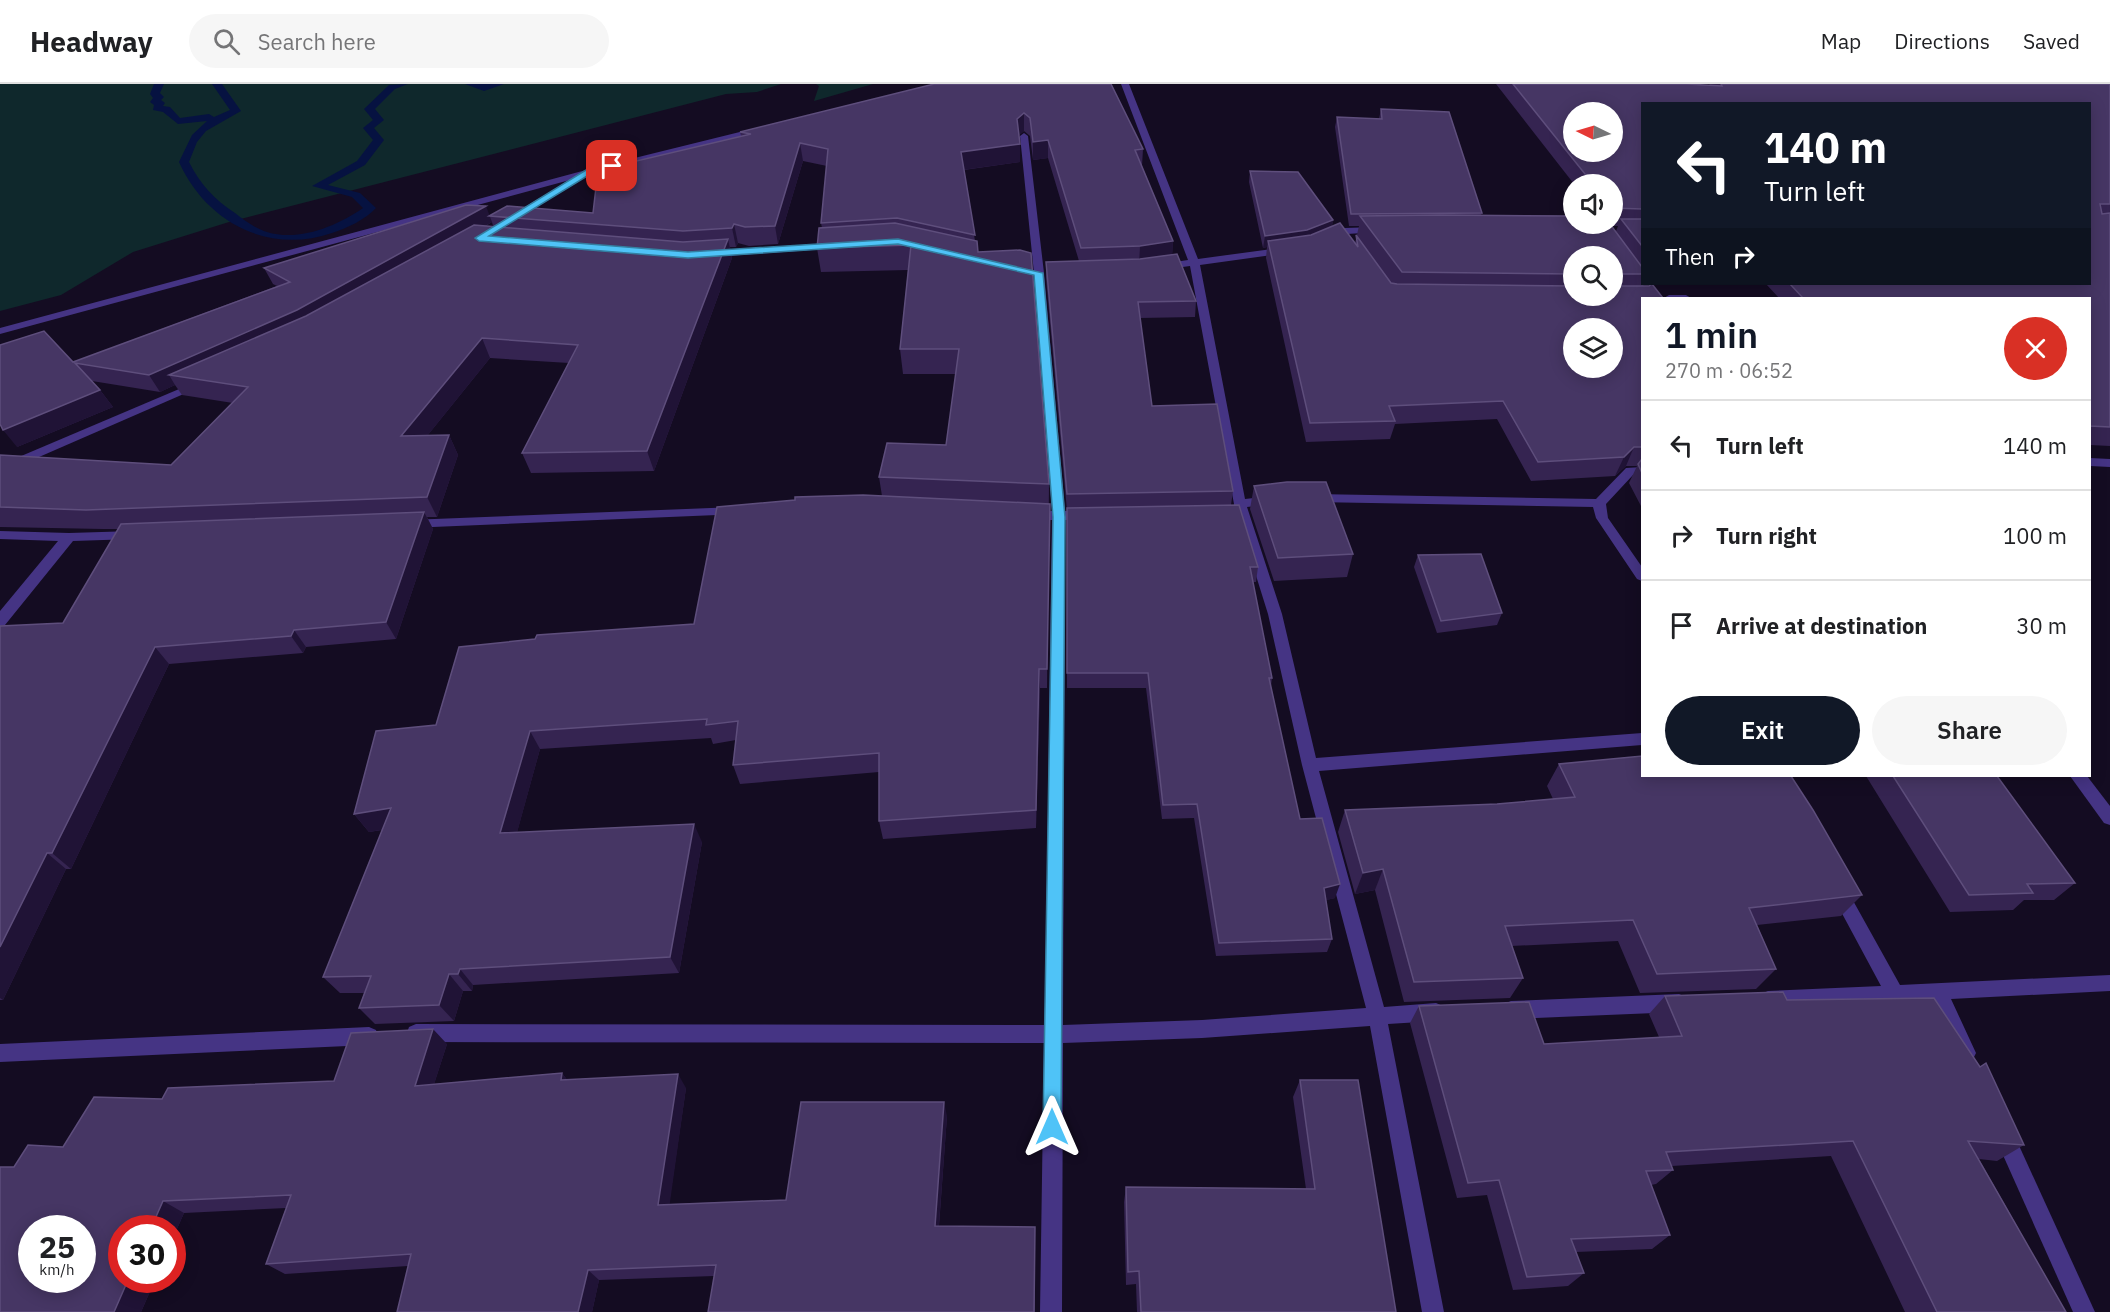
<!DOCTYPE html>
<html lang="en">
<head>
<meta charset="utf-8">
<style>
	:root { --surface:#fff; --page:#f6f6f6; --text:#202124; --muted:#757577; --line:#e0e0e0; --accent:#111827 }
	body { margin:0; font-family:"IBM Plex Sans",sans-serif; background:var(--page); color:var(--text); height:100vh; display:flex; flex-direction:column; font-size:22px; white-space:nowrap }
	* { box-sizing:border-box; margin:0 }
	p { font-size:20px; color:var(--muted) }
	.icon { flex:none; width:33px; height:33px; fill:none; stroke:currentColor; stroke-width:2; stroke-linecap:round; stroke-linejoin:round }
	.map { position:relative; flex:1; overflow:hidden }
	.panel { position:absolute; left:1641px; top:213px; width:450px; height:480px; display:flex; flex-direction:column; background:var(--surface); border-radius:0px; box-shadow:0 3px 15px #0003 }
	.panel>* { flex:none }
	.banner { position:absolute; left:1641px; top:18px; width:450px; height:183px; border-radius:0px; box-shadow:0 3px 15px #0003; background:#111827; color:#fff; overflow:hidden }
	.needle { width:39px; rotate:275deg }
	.buttons { position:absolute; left:1563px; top:18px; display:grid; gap:12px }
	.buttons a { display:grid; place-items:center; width:60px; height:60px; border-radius:50%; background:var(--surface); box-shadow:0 3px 15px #0003; font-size:30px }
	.speed { position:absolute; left:18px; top:1131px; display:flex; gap:12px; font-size:30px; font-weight:700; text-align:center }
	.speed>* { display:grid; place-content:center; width:78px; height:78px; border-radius:50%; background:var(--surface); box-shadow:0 3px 15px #0003; line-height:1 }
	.speed small { font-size:15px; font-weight:400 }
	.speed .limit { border:9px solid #d22; background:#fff; color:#111 }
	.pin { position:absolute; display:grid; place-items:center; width:51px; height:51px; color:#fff; margin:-26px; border-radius:12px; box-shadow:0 3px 9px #0006 }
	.me { position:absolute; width:66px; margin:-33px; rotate:0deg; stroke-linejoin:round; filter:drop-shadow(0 0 4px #0008) }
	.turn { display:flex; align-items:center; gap:21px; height:126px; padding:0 24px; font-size:27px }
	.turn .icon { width:78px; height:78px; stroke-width:2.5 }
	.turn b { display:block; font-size:42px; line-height:51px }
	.then { display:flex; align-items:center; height:57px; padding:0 24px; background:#0003; gap:12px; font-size:22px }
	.round { display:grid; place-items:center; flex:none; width:63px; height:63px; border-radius:32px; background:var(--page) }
	.summary { display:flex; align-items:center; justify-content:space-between; height:102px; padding:0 24px }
	h1 { font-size:36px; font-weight:600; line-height:45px; color:var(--accent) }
	.button { display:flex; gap:12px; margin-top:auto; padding:12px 24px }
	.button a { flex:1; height:69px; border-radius:36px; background:var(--accent); color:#fff; font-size:24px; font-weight:600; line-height:69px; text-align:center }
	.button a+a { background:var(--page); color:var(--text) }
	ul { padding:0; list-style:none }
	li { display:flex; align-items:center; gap:18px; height:90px; padding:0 24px; border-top:2px solid var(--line) }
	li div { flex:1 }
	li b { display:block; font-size:22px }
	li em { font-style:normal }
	header { display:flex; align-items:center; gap:36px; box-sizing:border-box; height:84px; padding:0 30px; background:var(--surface); border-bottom:2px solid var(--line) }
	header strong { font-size:28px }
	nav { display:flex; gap:33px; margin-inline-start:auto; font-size:21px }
	.search { width:420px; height:54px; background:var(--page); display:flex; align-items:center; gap:15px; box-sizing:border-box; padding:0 21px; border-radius:33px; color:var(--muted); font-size:22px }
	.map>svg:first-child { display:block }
</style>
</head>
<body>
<header>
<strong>Headway</strong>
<div class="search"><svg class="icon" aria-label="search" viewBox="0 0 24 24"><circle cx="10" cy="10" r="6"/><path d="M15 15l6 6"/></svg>Search here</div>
<nav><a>Map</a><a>Directions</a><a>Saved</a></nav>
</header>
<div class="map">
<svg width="2110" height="1228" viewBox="0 0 2110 1228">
	<rect width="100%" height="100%" fill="#140c22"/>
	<g fill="#0f282c">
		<polygon points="0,0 781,0 757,8 726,10 229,138 133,168 61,211 0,227"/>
		<polygon points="816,0 873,0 814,17 819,2"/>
	</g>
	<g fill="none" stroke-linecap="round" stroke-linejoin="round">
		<g fill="#061241" fill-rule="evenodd">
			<path d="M154,0H164L160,9L164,13L161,16L165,19L163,22L170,23L180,34L209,30L214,33L230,26L212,0H222L241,27L206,47L197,58L189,78C200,100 215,116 235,129C244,136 256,145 267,148C299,158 337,142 363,124L352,113L312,102L357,77L373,56L363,44L373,36L364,25L389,1L408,0L395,5L375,25L384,36L374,44L384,56L365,81L328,101L360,109L376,124C365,136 347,144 332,149C268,171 206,138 179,78L192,51L207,37L178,40L163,28L153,26L154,21L150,18L153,14L150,10Z"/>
			<polygon points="465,0 504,0 484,7"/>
		</g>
		<g fill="#453484" fill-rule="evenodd">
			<polygon points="1121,0 1129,0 1198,175 1286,163 1291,166 1286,169 1200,181 1245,415 1272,412 1278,416 1272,420 1247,423 1282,530 1316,674 1642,649 1642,661 1319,687 1384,923 1436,919 1443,922 1445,928 1443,934 1436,937 1388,940 1444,1228 1422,1228 1370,942 1202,954 1063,959 1062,1228 1040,1228 1044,959 416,958 409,955 407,949 409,943 416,940 1045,941 1052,436 1030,436 1024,432 1030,428 1052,427 1034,189 1020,52 1024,49 1028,52 1044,189 1065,427 1087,427 1093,431 1087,435 1065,436 1063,941 1202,936 1366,924 1302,681 1268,530 1238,434 1225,434 1219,430 1220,427 1233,426 1234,420 1190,182 1161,186 1156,183 1161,180 1188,176"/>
			<polygon points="760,43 764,46 763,48 592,90 0,250 0,244 586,86"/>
			<polygon points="570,96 578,98 516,135 508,133"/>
			<polygon points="1376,143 1381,146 1379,148 1347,150 1329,157 1324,154 1345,144"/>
			<polygon points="838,159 843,162 841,164 712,173 707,170 712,167"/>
			<polygon points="1669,211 1686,211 1691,214 1664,214"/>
			<polygon points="198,297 204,300 202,302 0,390 0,381"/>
			<polygon points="2090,374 2110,375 2110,383 2090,382"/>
			<polygon points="1642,383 1642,391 1633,391 1606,420 1608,434 1642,483 1642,497 1637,495 1596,434 1593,423 1314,418 1308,414 1314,410 1596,415 1626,384"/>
			<polygon points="736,423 742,427 741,430 409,444 402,440 409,436"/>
			<polygon points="0,447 69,449 134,447 141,451 134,455 73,457 5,541 0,542 0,527 58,457 0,455"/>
			<polygon points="2070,692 2087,692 2110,722 2110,741 2104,739"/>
			<polygon points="1840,802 1846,804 1900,901 2110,891 2110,907 1951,915 1976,969 1973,975 1966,978 1959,975 1933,916 1768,925 1761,922 1759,916 1761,910 1768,907 1881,902 1831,809 1834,804"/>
			<polygon points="1679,910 1686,913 1688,919 1686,925 1679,928 1511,935 1504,932 1502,926 1504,920 1511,917"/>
			<polygon points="369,943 376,946 378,952 376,958 369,961 0,978 0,960"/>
			<polygon points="2004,1041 2011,1044 2095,1228 2073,1228 1994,1051 1997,1044"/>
		</g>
	</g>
	<g fill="#352451" fill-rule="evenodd">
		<path d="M934,0L1143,65L1142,82L1173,157L1172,171L1196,217L1195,233L1140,234L1152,322L1233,407L1231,421L1258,483L1256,498H1253L1272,594L1271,602L1300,735L1335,814L1326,816L1332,855L1327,868L1216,872L1194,734L1162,735L1146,604H1067V427L1046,194V178L1079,177L1048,74L1033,76L1030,52L1024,47L1019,51L1020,78L964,86L975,157L1049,400L1047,604H1040L1036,744L883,755L879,737V688L740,700L733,681L736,656L713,660L711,654L540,665L517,748L702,758L679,889L473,901L472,907H463L454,937L375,940L359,924L364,909H340L323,893L382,746L369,748L354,730L436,641L694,540L882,412L879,393L946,361L956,290H903L900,265L908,186L821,188L817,164L822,144L821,139L827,82L803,77L778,160L749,162L738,159L736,163H730L732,174L654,387L531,389L522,369L569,279L490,274L427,352L449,351L458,371L437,433H427L433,445L396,555L306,563L303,569L169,580L71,785H66L3,916H0V542L63,539L118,445H103L0,443V371L171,381L233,319L182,311L175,301L160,308L92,297L100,306L113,323L17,363L73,278L277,202L273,200L264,184L489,132L593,129L741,52L740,48ZM492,138L493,142H486Z"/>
		<path d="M1496,0H1687L1710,1L1709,0H2110V362L2090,361V214H1779L1766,200H2090L1642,20V200H1644L1643,202L1642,214V424L1629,399L1637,382H1626L1615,392L1531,397L1497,335L1395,340L1390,355L1306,358L1266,174L1267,163L1263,164L1249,98L1250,87L1333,136L1332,142L1355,159L1359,142H1349L1335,43L1337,33L1379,35L1381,25L1482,129L1481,131L1574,140H1612V100H1574ZM1612,142H1618L1616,147ZM1574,172H1612V212H1574Z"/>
		<polygon points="1254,402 1353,470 1347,493 1274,497 1250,425"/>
		<polygon points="1418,471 1502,529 1497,541 1437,549 1414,483"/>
		<polygon points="1559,680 1862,811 1841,832 1757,841 1776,885 1756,905 1640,909 1618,857 1511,862 1523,894 1510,914 1404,918 1375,806 1355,810 1338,748 1345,726 1497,720 1553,715 1547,702"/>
		<polygon points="1866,692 1997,692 2075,799 2054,816 2024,816 2013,826 1950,828"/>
		<polygon points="1665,912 1787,916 2024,1061 1997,1077 1979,1075 2066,1228 1905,1228 1831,1072 1672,1082 1673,1086 1656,1100 1651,1101 1670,1151 1652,1165 1576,1168 1584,1189 1568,1202 1513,1206 1487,1111 1457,1114 1410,939 1419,922 1544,960 1659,953 1649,930"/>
		<polygon points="447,960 434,1000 562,989 567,996 686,1004 669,1120 786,1116 947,1032 939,1142 1035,1143 1035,1228 708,1228 714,1192 599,1196 592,1228 397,1228 408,1182 285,1190 266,1180 286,1124 184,1129 172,1156 172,1144 122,1196 155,1196 141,1228 14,1083 63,1063 334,997"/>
		<polygon points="1300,996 1396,1228 1137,1228 1136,1200 1126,1201 1124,1118 1126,1103 1306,1105 1293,1013"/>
	</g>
	<g fill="#201336">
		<polygon points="1024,29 1024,47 1018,52 1017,35"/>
		<polygon points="1048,56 1048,74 1033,76 1033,58"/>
		<polygon points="800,59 803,77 778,160 775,142"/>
		<polygon points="1020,60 1020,78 962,86 961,68"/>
		<polygon points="486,122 492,138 306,243 169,291 175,301 160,308 149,291"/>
		<polygon points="1333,136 1331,147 1305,158 1268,157 1267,163 1263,164 1265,152"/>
		<polygon points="734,140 738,159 736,163 732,144"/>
		<polygon points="728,155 732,174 654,387 647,367"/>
		<polygon points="1173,157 1172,176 1139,181 1140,162"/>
		<polygon points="482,254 490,274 411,372 401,352"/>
		<polygon points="100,306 113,323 17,363 3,346"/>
		<polygon points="449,351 458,371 437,433 427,413"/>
		<polygon points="1634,363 1626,382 1615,392 1624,373"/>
		<polygon points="424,428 433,445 396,555 386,538"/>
		<polygon points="294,546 306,563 303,569 291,552"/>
		<polygon points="155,563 169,580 71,785 52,769"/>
		<polygon points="1039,585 1040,604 1036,744 1036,726"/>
		<polygon points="530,647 540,665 512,767 500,749"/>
		<polygon points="391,724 404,742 369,748 354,730"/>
		<polygon points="694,740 702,758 679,889 670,873"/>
		<polygon points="47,769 66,785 3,916 0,914 0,863"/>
		<polygon points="1383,785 1375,806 1355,810 1363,789"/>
		<polygon points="1340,800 1335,814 1319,818 1324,804"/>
		<polygon points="460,885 473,901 472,907 458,890"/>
		<polygon points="449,890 463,907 454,937 439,921"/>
		<polygon points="433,945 447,960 429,1016 415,1002"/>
		<polygon points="562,989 573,1003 561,996"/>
		<polygon points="678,990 686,1004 668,1132 658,1121"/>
		<polygon points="944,1018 947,1032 938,1153 935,1142"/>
		<polygon points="163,1117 184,1129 172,1156 172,1144 151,1144"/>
		<polygon points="588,1186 599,1196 592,1228 578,1228"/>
		<polygon points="128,1196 155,1196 141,1228 114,1228"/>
	</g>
	<g fill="#463664" stroke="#5e4e7c" stroke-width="1.5" fill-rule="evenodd">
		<polygon points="934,0 1111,0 1143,65 1135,66 1173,157 1140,162 1081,164 1048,56 1033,58 1030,34 1024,29 1017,35 1020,60 961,68 975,151 897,134 821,139 828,65 800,59 775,142 745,143 734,140 732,144 683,147 489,132 507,122 593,129 598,86 751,50 740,48"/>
		<path d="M1513,0H1687L1722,2L1721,0H2110V120H2100L2102,130L2110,129V343L2090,342V214H1803L1790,200H2090V20H1642V125L1612,124V100H1593ZM1574,28H1612V68H1574Z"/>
		<polygon points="1381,25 1449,28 1482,129 1351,130 1337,33 1382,35"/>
		<polygon points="1250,87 1298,88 1333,136 1307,146 1265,152"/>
		<polygon points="466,121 486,122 297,226 149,291 75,279 100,306 3,346 0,340 0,261 44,247 73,278 290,198 264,184"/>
		<polygon points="1440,131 1574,132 1574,140 1610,140 1642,183 1642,190 1612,190 1612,172 1574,172 1574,190 1402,188 1360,132"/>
		<polygon points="1621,135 1642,135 1642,162"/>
		<polygon points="895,139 977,157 978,168 1020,166 1031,169 1049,400 879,393 887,359 946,361 959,265 900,265 911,161 817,164 819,144"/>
		<path d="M1340,139L1358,163L1356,151L1391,199L1397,200L1574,202V212H1612V202H1649L1652,200L1663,214H1642V363H1634L1624,373L1538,378L1503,317L1389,322L1395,337L1310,339L1268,157L1311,151ZM1574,244H1612V284H1574Z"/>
		<polygon points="474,141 683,158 728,155 647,367 522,369 578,261 482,254 401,352 449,351 427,413 86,426 0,423 0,371 171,381 248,303 169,291 306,232"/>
		<polygon points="1177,170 1196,217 1138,218 1152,322 1217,320 1233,407 1067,410 1046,178 1140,175"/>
		<polygon points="1642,375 1642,389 1638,380"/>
		<polygon points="1287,398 1326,398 1353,470 1278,474 1254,402"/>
		<polygon points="863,411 1050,420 1047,585 1039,585 1036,726 879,737 879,669 733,681 738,637 706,641 707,635 530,647 500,749 694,740 670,873 460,885 458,890 449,890 439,921 359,924 371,892 323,893 391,724 354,730 376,647 436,641 459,563 535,555 537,551 694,540 717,423 795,416 795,413"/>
		<polygon points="1239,421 1258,483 1250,483 1272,594 1269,594 1300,735 1322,734 1340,800 1324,804 1332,855 1219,859 1197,720 1163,721 1148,589 1067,589 1067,424"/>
		<polygon points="424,428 386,538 294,546 291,552 155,563 52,769 47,769 0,863 0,542 63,539 121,440"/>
		<polygon points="1481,470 1502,529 1441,537 1418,471"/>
		<polygon points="1642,672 1642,692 1791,692 1813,726 1862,811 1749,824 1776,885 1657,890 1633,836 1505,842 1523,894 1414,898 1383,785 1363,789 1345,726 1497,720 1575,713 1559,680"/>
		<polygon points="1893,692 1997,692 2075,799 2027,800 2033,809 1969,811"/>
		<polygon points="1783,908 1787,916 1934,914 1980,983 1986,979 2024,1061 1968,1057 2066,1228 1937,1228 1853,1057 1666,1068 1673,1086 1646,1087 1670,1151 1571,1155 1584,1189 1527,1193 1499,1096 1468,1099 1419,922 1529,918 1544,960 1682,952 1665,912"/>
		<path d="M433,945L415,1002L562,989L561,996L678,990L658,1121L786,1116L801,1018H944L935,1142L1035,1143L1034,1228H708L716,1181L588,1186L578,1228H397L411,1170L266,1180L291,1111L163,1117L151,1144H122V1196H128L114,1228H0V1083H14L28,1061L63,1063L94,1013L162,1015L168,1004L334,997L351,949ZM32,1144H82V1196H32Z"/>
		<polygon points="1300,996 1358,996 1396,1228 1141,1228 1139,1187 1128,1188 1126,1103 1315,1105"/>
	</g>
	<polygon fill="#4fc3f7" stroke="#337fa1" stroke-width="1.5" points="612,80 614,84 592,89 489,152 688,168 898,155 1043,189 1065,433 1061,1043 1059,1049 1052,1052 1046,1049 1043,1043 1053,433 1034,191 898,160 688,174 479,157 475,154 586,86"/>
</svg>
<div class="buttons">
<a><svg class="needle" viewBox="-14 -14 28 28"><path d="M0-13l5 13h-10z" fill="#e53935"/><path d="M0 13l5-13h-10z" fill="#757577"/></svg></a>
<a><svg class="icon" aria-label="sound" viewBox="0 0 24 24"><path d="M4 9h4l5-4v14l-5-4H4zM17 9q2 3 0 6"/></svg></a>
<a><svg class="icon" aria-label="search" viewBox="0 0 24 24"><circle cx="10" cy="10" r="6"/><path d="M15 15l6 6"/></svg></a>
<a><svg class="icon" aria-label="layers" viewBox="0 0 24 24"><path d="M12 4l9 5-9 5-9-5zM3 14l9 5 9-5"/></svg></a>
</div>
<div class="speed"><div>25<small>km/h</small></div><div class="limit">30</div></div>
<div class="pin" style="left:612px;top:82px;background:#d93025"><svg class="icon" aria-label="arrive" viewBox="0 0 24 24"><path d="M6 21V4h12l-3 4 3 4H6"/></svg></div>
<svg class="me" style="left:1052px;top:1043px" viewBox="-20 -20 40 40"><path d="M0-17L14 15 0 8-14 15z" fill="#4fc3f7" stroke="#fff" stroke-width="4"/></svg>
<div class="banner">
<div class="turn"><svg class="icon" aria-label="left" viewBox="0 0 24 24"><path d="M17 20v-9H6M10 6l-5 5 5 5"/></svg><div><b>140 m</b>Turn left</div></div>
<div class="then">Then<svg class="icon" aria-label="right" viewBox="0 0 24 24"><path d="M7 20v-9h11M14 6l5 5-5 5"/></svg></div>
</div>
<section class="panel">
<div class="summary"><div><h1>1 min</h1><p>270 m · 06:52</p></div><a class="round" style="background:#d93025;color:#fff"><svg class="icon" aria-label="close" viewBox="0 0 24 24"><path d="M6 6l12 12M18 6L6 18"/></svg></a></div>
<ul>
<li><svg class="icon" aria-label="left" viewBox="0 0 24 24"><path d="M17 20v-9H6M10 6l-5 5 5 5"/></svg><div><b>Turn left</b></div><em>140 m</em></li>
<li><svg class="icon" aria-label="right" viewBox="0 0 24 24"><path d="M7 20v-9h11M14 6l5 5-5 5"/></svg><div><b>Turn right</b></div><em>100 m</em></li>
<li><svg class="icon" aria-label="arrive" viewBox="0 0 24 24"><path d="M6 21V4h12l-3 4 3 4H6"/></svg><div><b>Arrive at destination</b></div><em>30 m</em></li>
</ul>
<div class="button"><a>Exit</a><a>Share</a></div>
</section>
</div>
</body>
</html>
